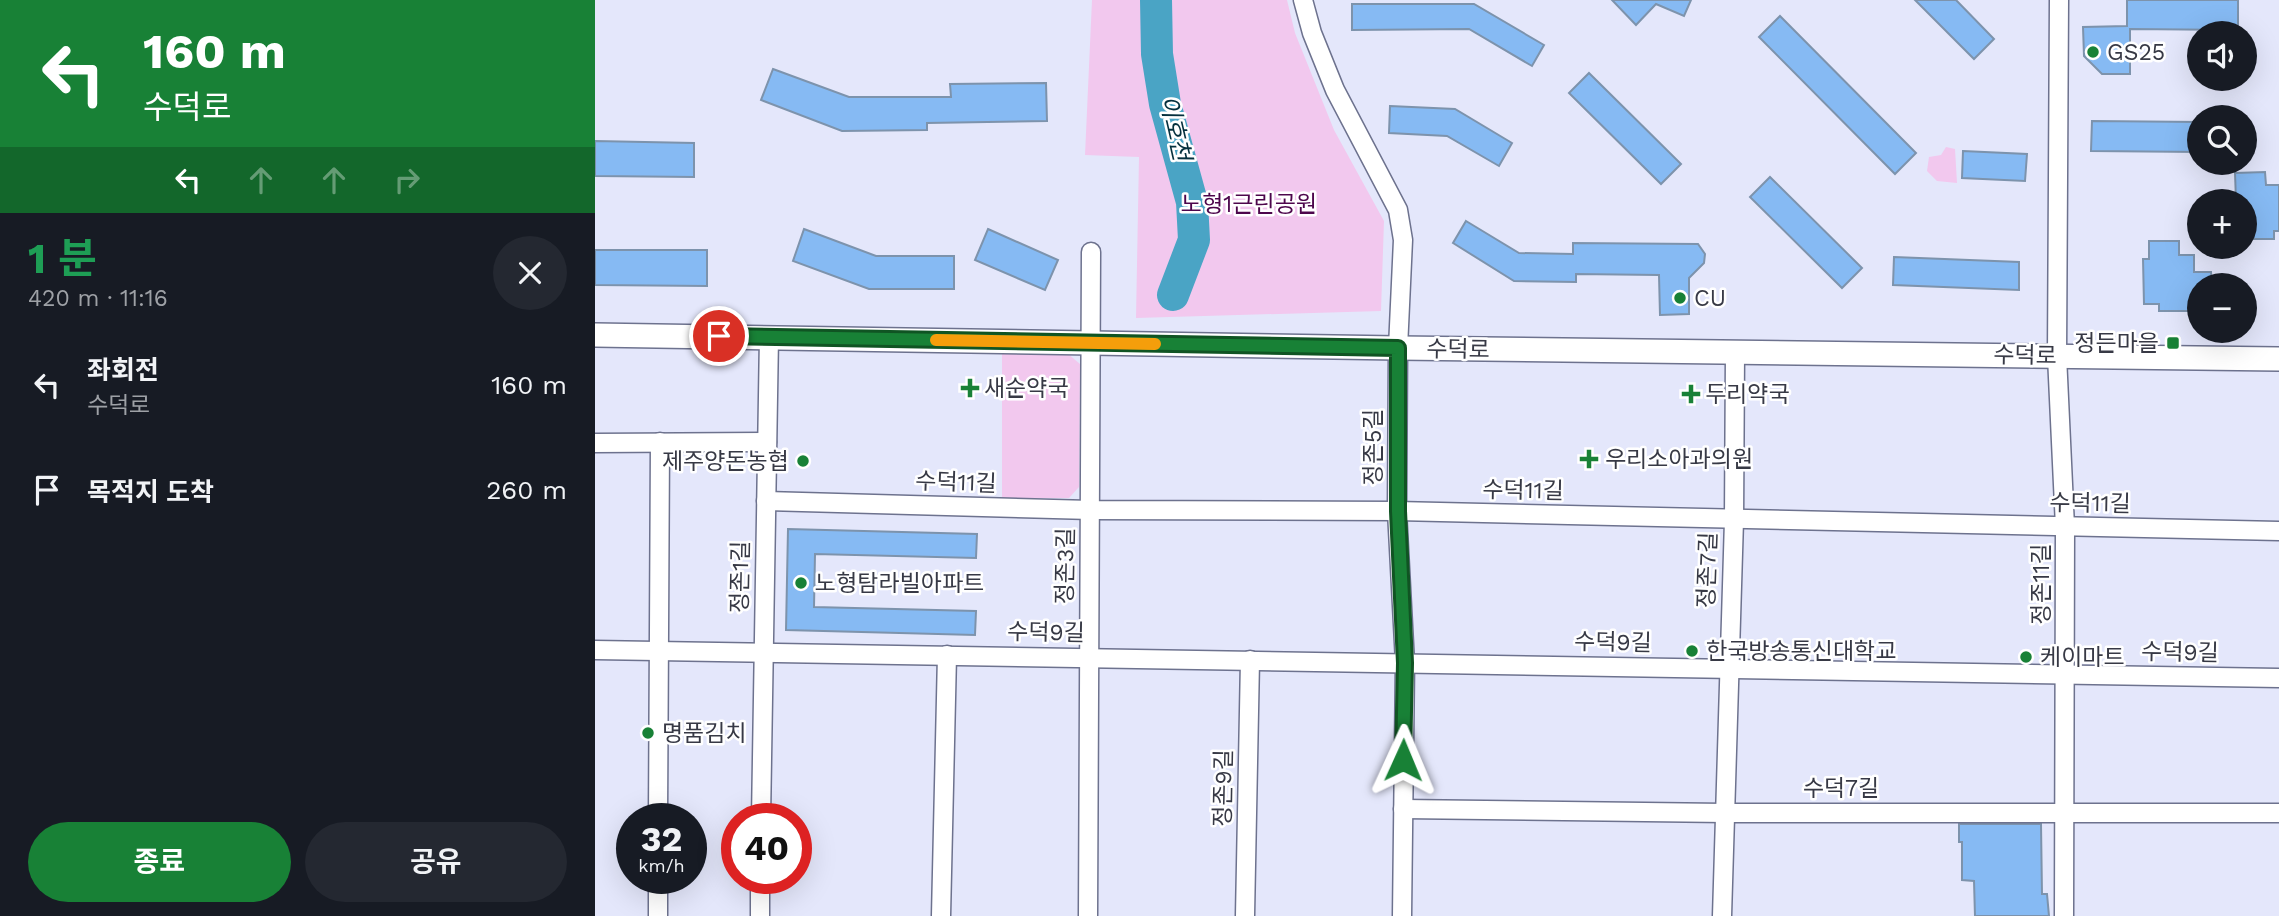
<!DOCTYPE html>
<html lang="ko">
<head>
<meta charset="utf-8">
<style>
	:root { --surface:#171b24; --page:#242831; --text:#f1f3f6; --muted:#9ea1a6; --accent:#188136 }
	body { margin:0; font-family:"Work Sans","Noto Sans KR",sans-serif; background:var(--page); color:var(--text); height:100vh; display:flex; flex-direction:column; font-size:26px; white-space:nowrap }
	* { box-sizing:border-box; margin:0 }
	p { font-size:23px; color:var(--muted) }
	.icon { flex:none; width:38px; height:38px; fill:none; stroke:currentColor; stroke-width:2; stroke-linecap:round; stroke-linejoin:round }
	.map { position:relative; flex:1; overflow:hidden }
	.side { display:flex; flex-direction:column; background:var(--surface); width:595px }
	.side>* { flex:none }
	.hud { background:#188136; color:#fff; overflow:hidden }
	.fabs { position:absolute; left:1592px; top:21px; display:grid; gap:14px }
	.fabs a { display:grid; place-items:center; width:70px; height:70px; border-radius:50%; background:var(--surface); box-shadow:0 7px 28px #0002; font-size:35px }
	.speed { position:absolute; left:21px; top:803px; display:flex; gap:14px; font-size:35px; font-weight:700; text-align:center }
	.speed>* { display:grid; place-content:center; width:91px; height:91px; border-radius:50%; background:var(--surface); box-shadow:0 7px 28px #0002; line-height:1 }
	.speed small { font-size:18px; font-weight:400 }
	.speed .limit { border:10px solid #d22; background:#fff; color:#111 }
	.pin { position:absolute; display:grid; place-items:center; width:60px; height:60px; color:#fff; margin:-30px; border:4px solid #fff; border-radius:50%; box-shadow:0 2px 7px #0007 }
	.me { position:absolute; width:77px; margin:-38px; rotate:1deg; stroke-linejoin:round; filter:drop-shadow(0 0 5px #0008) }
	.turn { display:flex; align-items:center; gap:24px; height:147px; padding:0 28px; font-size:32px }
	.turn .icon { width:91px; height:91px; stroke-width:2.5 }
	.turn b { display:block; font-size:49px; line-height:60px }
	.lanes { display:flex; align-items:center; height:66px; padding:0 28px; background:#0003; justify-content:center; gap:35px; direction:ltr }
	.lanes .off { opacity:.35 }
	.round { display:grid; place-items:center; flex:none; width:74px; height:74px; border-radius:37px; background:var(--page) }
	.headline { display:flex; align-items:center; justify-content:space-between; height:119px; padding:0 28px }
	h1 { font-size:42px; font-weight:700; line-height:52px; color:#1e9e55 }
	.primary-button { display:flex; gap:14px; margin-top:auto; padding:14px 28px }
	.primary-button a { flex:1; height:80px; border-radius:42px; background:var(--accent); color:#fff; font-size:28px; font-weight:700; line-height:80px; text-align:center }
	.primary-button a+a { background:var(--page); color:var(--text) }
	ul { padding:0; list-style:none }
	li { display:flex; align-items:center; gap:21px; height:105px; padding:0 28px }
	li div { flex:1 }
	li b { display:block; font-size:26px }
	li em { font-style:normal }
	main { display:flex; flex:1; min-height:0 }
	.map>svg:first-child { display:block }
</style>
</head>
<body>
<main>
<section class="side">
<div class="hud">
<div class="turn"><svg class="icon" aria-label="left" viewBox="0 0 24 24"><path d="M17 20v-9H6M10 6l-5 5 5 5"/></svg><div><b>160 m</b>수덕로</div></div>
<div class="lanes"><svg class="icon" aria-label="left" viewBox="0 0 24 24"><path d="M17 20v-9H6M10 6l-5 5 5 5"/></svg><svg class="icon off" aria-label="ahead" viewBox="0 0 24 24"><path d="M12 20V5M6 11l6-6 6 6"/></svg><svg class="icon off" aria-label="ahead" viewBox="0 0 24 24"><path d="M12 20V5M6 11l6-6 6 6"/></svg><svg class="icon off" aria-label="right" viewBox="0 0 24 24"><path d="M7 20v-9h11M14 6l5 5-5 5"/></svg></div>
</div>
<div class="headline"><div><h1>1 분</h1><p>420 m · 11:16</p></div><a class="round"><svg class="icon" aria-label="close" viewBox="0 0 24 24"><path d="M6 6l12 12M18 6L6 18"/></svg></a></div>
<ul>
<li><svg class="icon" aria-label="left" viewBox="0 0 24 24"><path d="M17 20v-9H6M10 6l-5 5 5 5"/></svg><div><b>좌회전</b><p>수덕로</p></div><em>160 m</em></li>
<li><svg class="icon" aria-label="arrive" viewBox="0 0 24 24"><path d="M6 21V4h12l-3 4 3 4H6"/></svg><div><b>목적지 도착</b></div><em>260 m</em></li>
</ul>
<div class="primary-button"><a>종료</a><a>공유</a></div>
</section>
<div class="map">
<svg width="1684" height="916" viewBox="0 0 1684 916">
	<rect width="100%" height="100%" fill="#e4e7fb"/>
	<g fill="#f2c8ee">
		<polygon points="497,0 692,0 700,33 739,130 789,221 786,311 541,318 544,157 490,155"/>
		<polygon points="1351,147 1360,149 1362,183 1342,181 1332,171 1334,157 1346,155"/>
		<polygon points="407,353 472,353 485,364 484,487 474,498 407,498"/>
	</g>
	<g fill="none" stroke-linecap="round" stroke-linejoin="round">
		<polyline stroke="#4aa4c5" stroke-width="32" points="561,0 562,54 570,104 597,202 599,240 578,295"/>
	</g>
	<g fill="#86baf3" stroke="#7d93ac" stroke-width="2">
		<polygon points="1017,0 1096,0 1089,16 1061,4 1041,25"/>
		<polygon points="1320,0 1361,0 1399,39 1379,59"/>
		<polygon points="1532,0 1643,0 1643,30 1535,29 1535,74 1507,74 1489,56 1488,27 1532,26"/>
		<polygon points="757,4 879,4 949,45 937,66 874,29 757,30"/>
		<polygon points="1185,16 1321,153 1300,174 1164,37"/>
		<polygon points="178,69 254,97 356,97 355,84 451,83 452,121 332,123 332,130 247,131 166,100"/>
		<polygon points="994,73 1086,164 1066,184 974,93"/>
		<polygon points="795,106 860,109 917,143 904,166 852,136 794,133"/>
		<polygon points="1497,121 1605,122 1605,152 1496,151"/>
		<polygon points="0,141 99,143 99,177 0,176"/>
		<polygon points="1368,151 1432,154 1430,181 1367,178"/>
		<polygon points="1670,172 1671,185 1684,185 1684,231 1679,231 1679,239 1651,239 1650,201 1641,201 1640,173"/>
		<polygon points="1175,177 1267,268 1247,288 1155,197"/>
		<polygon points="871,221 924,253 978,254 978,243 1103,244 1110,254 1109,263 1094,278 1094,314 1065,315 1064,275 981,274 981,282 919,281 858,243"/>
		<polygon points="209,229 281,256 359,256 359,289 274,289 198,261"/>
		<polygon points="393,229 463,260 450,290 380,260"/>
		<polygon points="1554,241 1584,241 1584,255 1599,255 1599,272 1616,272 1617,285 1605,285 1605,304 1599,304 1599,311 1564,311 1564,304 1549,304 1548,259 1554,259"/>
		<polygon points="0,250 112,250 112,286 0,285"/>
		<polygon points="1299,257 1424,262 1424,290 1298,285"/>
		<polygon points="193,529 382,534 381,558 220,554 219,607 381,611 380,635 191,630"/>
		<polygon points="1364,824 1446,824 1447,894 1452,894 1454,916 1380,916 1379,881 1367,880 1367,842 1364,842"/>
	</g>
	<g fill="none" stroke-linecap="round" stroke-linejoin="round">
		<defs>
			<g id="minor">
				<polyline points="708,0 717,33 740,90 803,210 808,240 803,348 802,511 810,663 807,916"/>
				<polyline points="1464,0 1462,356 1470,527 1469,916"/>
				<polyline points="0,443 172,442"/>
				<polyline points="171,501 496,510 802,511 1684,531"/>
				<polyline points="0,650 1684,678"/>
				<polyline points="808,809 1130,813 1684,813"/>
				<polyline points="63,819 65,442"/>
				<polyline points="166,819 174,336"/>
				<polyline points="63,916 63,878"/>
				<polyline points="165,916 165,878"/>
				<polyline points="346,916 352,655"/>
				<polyline points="493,916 496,252"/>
				<polyline points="650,916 655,660"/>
				<polyline points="1127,916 1139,520 1140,352"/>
			</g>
			<polyline id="major" points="0,335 803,348 1684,359"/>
		</defs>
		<use href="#minor" stroke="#6d728e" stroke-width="21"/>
		<use href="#major" stroke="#6d728e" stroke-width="26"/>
		<use href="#minor" stroke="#fff" stroke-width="18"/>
		<use href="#major" stroke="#fff" stroke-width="23"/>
	</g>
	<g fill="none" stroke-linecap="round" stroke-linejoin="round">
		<defs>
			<polyline id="route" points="124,336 803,348 803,511 810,663 808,760"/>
		</defs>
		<use href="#route" stroke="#105423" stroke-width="18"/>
		<use href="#route" stroke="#188136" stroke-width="12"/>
		<polyline stroke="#f59e0b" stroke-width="12" points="341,340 560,344"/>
	</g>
	<g fill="#188136" stroke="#fff" stroke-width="2.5">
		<circle cx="1498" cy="52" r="7"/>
		<circle cx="1085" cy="298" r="7"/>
		<rect x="1571" y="336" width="14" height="14" rx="3.5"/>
		<path d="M371.5 377.5h7v7h7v7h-7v7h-7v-7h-7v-7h7z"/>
		<path d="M1092.5 383.5h7v7h7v7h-7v7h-7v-7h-7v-7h7z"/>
		<path d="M990.5 448.5h7v7h7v7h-7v7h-7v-7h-7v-7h7z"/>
		<circle cx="208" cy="461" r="7"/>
		<circle cx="206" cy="583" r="7"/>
		<circle cx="1097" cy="651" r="7"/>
		<circle cx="1431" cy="657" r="7"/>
		<circle cx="53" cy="733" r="7"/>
	</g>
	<g text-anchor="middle" stroke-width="5" stroke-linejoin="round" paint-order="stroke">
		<g font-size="23" fill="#373945" stroke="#fff" text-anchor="start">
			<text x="1512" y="60">GS25</text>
			<text x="1099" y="306">CU</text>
			<text x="1564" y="351" text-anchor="end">정든마을</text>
			<text x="389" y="396">새순약국</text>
			<text x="1110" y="402">두리약국</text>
			<text x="1010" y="467">우리소아과의원</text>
			<text x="194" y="469" text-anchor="end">제주양돈농협</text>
			<text x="220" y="591">노형탐라빌아파트</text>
			<text x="1111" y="659">한국방송통신대학교</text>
			<text x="1445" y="665">케이마트</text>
			<text x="67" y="741">명품김치</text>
		</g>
		<g font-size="23" fill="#4d064c" stroke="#fff">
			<text x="654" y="212">노형1근린공원</text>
		</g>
		<g font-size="23" fill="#373945" stroke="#fff">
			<text transform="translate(863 349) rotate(1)" y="8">수덕로</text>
			<text transform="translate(1430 355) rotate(1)" y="8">수덕로</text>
			<text transform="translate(778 447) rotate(-90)" y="8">정존5길</text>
			<text transform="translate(361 482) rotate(2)" y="8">수덕11길</text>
			<text transform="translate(928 490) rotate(1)" y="8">수덕11길</text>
			<text transform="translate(1495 503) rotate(1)" y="8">수덕11길</text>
			<text transform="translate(470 566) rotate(-89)" y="8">정존3길</text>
			<text transform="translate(1112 570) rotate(-88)" y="8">정존7길</text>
			<text transform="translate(145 577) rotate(-89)" y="8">정존1길</text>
			<text transform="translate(1446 584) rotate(-90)" y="8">정존11길</text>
			<text transform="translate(451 632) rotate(1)" y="8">수덕9길</text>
			<text transform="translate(1018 642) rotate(1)" y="8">수덕9길</text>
			<text transform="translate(1585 652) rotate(1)" y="8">수덕9길</text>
			<text transform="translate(628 788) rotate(-89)" y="8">정존9길</text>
			<text x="1246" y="796">수덕7길</text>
		</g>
		<g font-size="24" font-style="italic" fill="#05303e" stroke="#fff">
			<text transform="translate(580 128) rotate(77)" y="8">이호천</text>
		</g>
	</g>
</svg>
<div class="fabs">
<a><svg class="icon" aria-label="sound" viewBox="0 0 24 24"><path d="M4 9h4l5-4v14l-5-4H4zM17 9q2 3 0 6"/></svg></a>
<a><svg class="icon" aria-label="search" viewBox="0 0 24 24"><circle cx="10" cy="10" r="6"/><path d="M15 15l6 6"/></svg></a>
<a>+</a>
<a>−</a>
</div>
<div class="speed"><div>32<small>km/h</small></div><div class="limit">40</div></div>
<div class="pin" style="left:124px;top:336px;background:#d93025"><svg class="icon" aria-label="arrive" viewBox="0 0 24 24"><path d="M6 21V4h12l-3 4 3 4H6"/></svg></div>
<svg class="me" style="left:808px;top:760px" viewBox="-20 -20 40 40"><path d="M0-17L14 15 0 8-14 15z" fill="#188136" stroke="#fff" stroke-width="4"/></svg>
</div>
</main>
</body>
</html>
